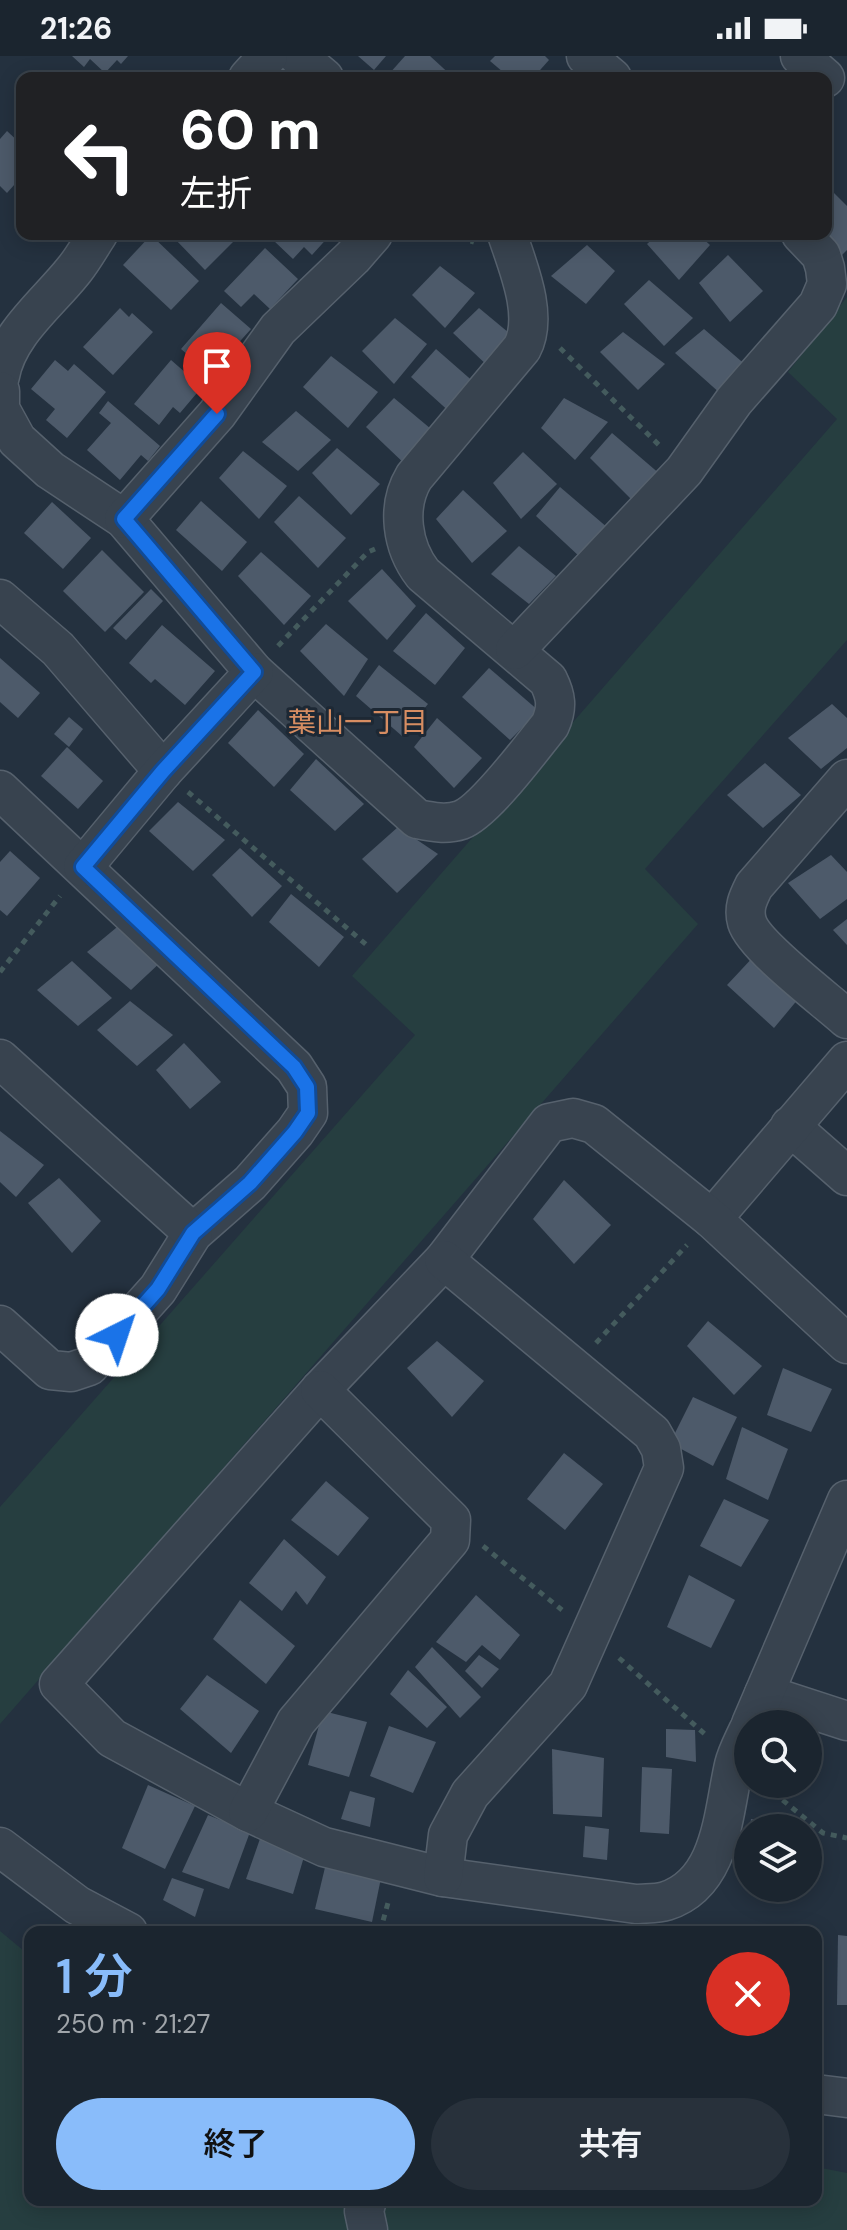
<!DOCTYPE html>
<html lang="ja">
<head>
<meta charset="utf-8">
<style>
	:root { --surface:#1b252f; --page:#28313b; --text:#f1f3f6; --muted:#a0a5aa; --line:#39424b; --accent:#89bcfa }
	body { margin:0; font-family:"DM Sans","Noto Sans JP",sans-serif; background:var(--page); color:var(--text); height:100vh; display:flex; flex-direction:column; font-size:30px; white-space:nowrap }
	* { box-sizing:border-box; margin:0 }
	p { font-size:26px; color:var(--muted) }
	.icon { flex:none; width:44px; height:44px; fill:none; stroke:currentColor; stroke-width:2; stroke-linecap:round; stroke-linejoin:round }
	.map { position:relative; flex:1; overflow:hidden }
	.side { position:absolute; left:24px; top:1870px; width:798px; height:280px; display:flex; flex-direction:column; background:var(--surface); border-radius:16px; box-shadow:0 4px 20px #0003,0 0 0 2px var(--line) }
	.side>* { flex:none }
	.guide { position:absolute; left:16px; top:16px; width:816px; height:168px; border-radius:16px; box-shadow:0 4px 20px #0003,0 0 0 2px var(--line); background:#202124; color:#fff; overflow:hidden }
	.controls { position:absolute; left:734px; top:1654px; display:grid; gap:16px }
	.controls a { display:grid; place-items:center; width:88px; height:88px; border-radius:50%; background:var(--surface); box-shadow:0 4px 20px #0003,0 0 0 2px var(--line); font-size:40px }
	.pin { position:absolute; display:grid; place-items:center; width:68px; height:68px; color:#fff; margin:-82px -34px; border-radius:50% 50% 50% 0; rotate:-45deg; box-shadow:0 0 8px #0007 }
	.pin .icon { rotate:45deg }
	.me { position:absolute; width:88px; margin:-44px; rotate:41deg; stroke-linejoin:round; filter:drop-shadow(0 0 6px #0008) }
	.turn { display:flex; align-items:center; gap:28px; height:168px; padding:0 32px; font-size:36px }
	.turn .icon { width:104px; height:104px; stroke-width:2.5 }
	.turn b { display:block; font-size:56px; line-height:68px }
	.round { display:grid; place-items:center; flex:none; width:84px; height:84px; border-radius:42px; background:var(--page) }
	.headline { display:flex; align-items:center; justify-content:space-between; height:136px; padding:0 32px }
	h1 { font-size:48px; font-weight:600; line-height:60px; color:var(--accent) }
	.action { display:flex; gap:16px; margin-top:auto; padding:16px 32px }
	.action a { flex:1; height:92px; border-radius:48px; background:var(--accent); color:#111; font-size:32px; font-weight:600; line-height:92px; text-align:center }
	.action a+a { background:var(--page); color:var(--text) }
	.status { display:flex; justify-content:space-between; align-items:center; height:56px; padding:0 40px; background:var(--surface); direction:ltr }
	.status svg { height:22px; fill:currentColor }
	.map>svg:first-child { display:block }
</style>
</head>
<body>
<div class="status"><b>21:26</b><svg viewBox="0 0 49 12"><path d="M0 12V9h3v3zM5 12V6h3v6zM10 12V3h3v9zM15 12V0h3v12zM26 1h20v11H26zM47 4h2v5h-2z"/></svg></div>
<div class="map">
<svg width="847" height="2174" viewBox="0 0 847 2174">
	<rect width="100%" height="100%" fill="#24313f"/>
	<g fill="#263e40">
		<polygon points="847,241 847,584 645,813 698,868 0,1668 0,1451 415,979 352,920 837,363 788,316"/>
		<polygon points="0,1875 30,1900 30,2144 816,2144 816,2111 847,2117 847,2174 0,2174"/>
	</g>
	<g fill="#4d5a6a">
		<polygon points="72,0 128,0 121,8 117,4 105,17 90,3 84,11"/>
		<polygon points="358,0 386,0 374,14"/>
		<polygon points="405,0 430,0 454,22 394,22 389,18"/>
		<polygon points="495,0 545,0 549,4 533,22 510,22 490,5"/>
		<polygon points="7,75 22,89 22,120 7,137 0,130 0,83"/>
		<polygon points="826,129 847,150 847,194 839,202 826,178"/>
		<polygon points="176,178 241,178 205,214 173,181"/>
		<polygon points="278,178 331,178 312,199 304,191 293,203 273,184"/>
		<polygon points="658,178 698,178 710,189 679,224 647,188"/>
		<polygon points="151,179 199,225 171,254 123,209"/>
		<polygon points="587,189 615,215 586,248 551,220"/>
		<polygon points="265,192 298,223 270,253 254,238 241,251 224,235"/>
		<polygon points="728,199 763,235 730,266 699,227"/>
		<polygon points="440,210 475,237 445,272 412,239"/>
		<polygon points="649,224 693,262 664,290 624,248"/>
		<polygon points="221,247 251,273 225,302 217,296 203,312 181,293"/>
		<polygon points="120,252 129,261 132,257 153,276 113,319 83,291"/>
		<polygon points="479,252 515,282 491,313 453,277"/>
		<polygon points="395,262 427,288 394,328 362,295"/>
		<polygon points="704,273 748,311 721,338 675,297"/>
		<polygon points="623,276 665,308 638,334 600,296"/>
		<polygon points="436,293 476,328 452,358 411,321"/>
		<polygon points="331,300 378,336 348,372 303,331"/>
		<polygon points="55,304 68,315 74,308 106,336 67,382 46,364 55,353 31,333"/>
		<polygon points="171,304 202,331 180,357 173,351 159,369 134,348"/>
		<polygon points="394,342 437,378 408,411 366,371"/>
		<polygon points="564,342 608,366 575,404 541,372"/>
		<polygon points="108,345 160,390 148,405 141,399 120,424 87,394 111,367 99,357"/>
		<polygon points="296,355 331,384 298,415 262,386"/>
		<polygon points="612,377 661,419 634,446 590,402"/>
		<polygon points="337,392 380,428 351,459 312,417"/>
		<polygon points="243,395 287,430 259,463 219,422"/>
		<polygon points="523,396 557,428 521,463 493,427"/>
		<polygon points="560,431 608,472 580,501 536,460"/>
		<polygon points="463,434 507,475 472,507 436,463"/>
		<polygon points="299,440 346,482 318,512 274,466"/>
		<polygon points="201,445 247,486 222,515 176,474"/>
		<polygon points="52,446 91,482 63,513 24,477"/>
		<polygon points="519,490 556,520 529,548 491,518"/>
		<polygon points="102,494 144,536 105,576 63,535"/>
		<polygon points="261,496 311,540 284,569 238,520"/>
		<polygon points="382,513 416,550 387,584 348,545"/>
		<polygon points="151,533 163,545 126,584 113,572"/>
		<polygon points="426,557 465,592 435,629 393,595"/>
		<polygon points="326,568 368,603 344,640 300,595"/>
		<polygon points="162,569 215,615 185,649 155,623 151,627 129,607"/>
		<polygon points="0,602 40,637 18,662 0,646"/>
		<polygon points="379,609 428,648 402,680 356,640"/>
		<polygon points="489,612 539,655 510,684 462,641"/>
		<polygon points="832,648 847,662 847,692 821,713 788,682"/>
		<polygon points="258,654 304,698 274,731 228,687"/>
		<polygon points="69,661 83,673 69,691 54,678"/>
		<polygon points="437,662 482,702 454,732 414,691"/>
		<polygon points="67,691 103,725 78,753 41,720"/>
		<polygon points="316,703 364,748 335,775 290,734"/>
		<polygon points="765,707 801,739 763,772 727,739"/>
		<polygon points="178,746 225,784 193,815 149,775"/>
		<polygon points="398,771 438,798 397,837 362,803"/>
		<polygon points="240,792 282,830 252,861 212,819"/>
		<polygon points="10,795 40,822 7,860 0,854 0,806"/>
		<polygon points="831,799 847,816 847,843 820,863 788,827"/>
		<polygon points="291,838 344,881 319,911 269,866"/>
		<polygon points="847,863 847,889 833,874"/>
		<polygon points="122,867 164,903 131,934 87,896"/>
		<polygon points="756,898 804,936 774,972 727,929"/>
		<polygon points="72,905 112,942 78,970 37,934"/>
		<polygon points="130,945 173,979 137,1010 97,974"/>
		<polygon points="184,987 221,1026 190,1053 156,1014"/>
		<polygon points="0,1075 44,1109 16,1141 0,1126"/>
		<polygon points="59,1122 101,1165 72,1197 28,1147"/>
		<polygon points="564,1124 611,1169 574,1208 533,1163"/>
		<polygon points="708,1265 762,1310 734,1339 687,1290"/>
		<polygon points="437,1285 484,1325 452,1361 407,1312"/>
		<polygon points="783,1312 832,1333 811,1376 767,1359"/>
		<polygon points="693,1341 737,1361 713,1410 670,1387"/>
		<polygon points="742,1371 788,1393 768,1444 726,1423"/>
		<polygon points="564,1397 603,1428 565,1474 527,1443"/>
		<polygon points="326,1425 369,1462 338,1500 291,1464"/>
		<polygon points="724,1443 769,1464 741,1511 700,1490"/>
		<polygon points="284,1483 326,1521 307,1549 296,1535 282,1555 249,1527"/>
		<polygon points="689,1519 735,1544 711,1592 667,1571"/>
		<polygon points="476,1539 520,1579 500,1604 482,1589 466,1606 436,1586"/>
		<polygon points="240,1544 295,1590 266,1628 213,1583"/>
		<polygon points="432,1591 481,1641 460,1662 415,1611"/>
		<polygon points="479,1599 499,1613 482,1632 465,1615"/>
		<polygon points="408,1614 447,1651 427,1672 390,1638"/>
		<polygon points="207,1619 259,1655 231,1697 180,1653"/>
		<polygon points="323,1655 367,1666 349,1721 308,1709"/>
		<polygon points="389,1670 436,1686 413,1737 370,1720"/>
		<polygon points="666,1673 695,1674 696,1706 666,1701"/>
		<polygon points="552,1693 604,1702 602,1761 553,1758"/>
		<polygon points="642,1711 672,1713 669,1778 640,1776"/>
		<polygon points="148,1729 195,1750 165,1813 122,1792"/>
		<polygon points="350,1735 375,1742 370,1771 341,1763"/>
		<polygon points="208,1759 250,1776 229,1833 182,1816"/>
		<polygon points="751,1763 794,1770 794,1772 750,1772"/>
		<polygon points="585,1770 609,1773 607,1804 583,1801"/>
		<polygon points="262,1777 306,1794 293,1838 246,1823"/>
		<polygon points="328,1799 382,1817 372,1866 315,1853"/>
		<polygon points="746,1809 748,1809 748,1832 791,1832 790,1842 743,1832"/>
		<polygon points="172,1822 204,1833 195,1861 163,1844"/>
		<polygon points="748,1870 803,1874 803,1876 748,1876"/>
		<polygon points="838,1879 847,1880 847,1949 837,1949"/>
	</g>
	<g fill="none" stroke-linecap="round" stroke-linejoin="round">
		<defs>
			<g id="minor">
				<polyline points="298,0 324,22"/>
				<polyline points="586,0 612,22"/>
				<polyline points="800,0 825,22"/>
				<polyline points="248,22 268,0"/>
				<path d="M0,320C7,278 48,247 74,214C83,203 90,190 98,178"/>
				<path d="M0,335V353L17,384L50,414L124,463L254,616L417,763C432,766 446,769 461,764C485,755 532,691 550,669C558,651 556,640 548,624L423,518C402,491 396,451 414,421L522,292C539,260 518,211 507,178"/>
				<polyline points="124,463 217,358 278,273 353,201 373,178"/>
				<polyline points="0,543 58,593 163,715"/>
				<polyline points="515,594 684,415 734,345 818,249 827,228 825,212 821,199 801,178"/>
				<path d="M847,723L754,830C748,842 743,852 747,866C754,890 826,944 847,963"/>
				<polyline points="0,734 294,1011 307,1031 308,1057 295,1076 250,1127 193,1177 158,1233 89,1310 71,1316 50,1314 0,1269"/>
				<polyline points="83,811 163,715 254,616"/>
				<polyline points="0,1003 193,1177"/>
				<polyline points="790,1070 847,1120"/>
				<polyline points="712,1163 847,1005"/>
				<polyline points="764,1638 847,1665"/>
				<polyline points="751,1668 847,1444"/>
				<path d="M748,1675C743,1686 737,1697 734,1709C723,1757 722,1827 666,1845C657,1848 645,1847 636,1848L443,1821L324,1791L248,1756L112,1682L59,1628L320,1334L444,1204L549,1067L573,1062L594,1068L712,1163L847,1288"/>
				<polyline points="248,1756 296,1666 450,1484 451,1464 320,1334"/>
				<polyline points="0,1791 77,1849 128,1876"/>
				<polyline points="443,1821 448,1779 470,1738 568,1629 664,1412 661,1393 652,1377 444,1204"/>
				<polyline points="816,2038 847,2042"/>
				<polyline points="367,2144 364,2155 368,2174"/>
			</g>
		</defs>
		<use href="#minor" stroke="#56616d" stroke-width="41"/>
		<g stroke="#445b5d" stroke-width="5" stroke-dasharray="6 6" stroke-linecap="butt">
			<polyline points="463,178 464,183 474,186"/>
			<polyline points="560,292 661,391"/>
			<polyline points="278,590 368,496 375,493"/>
			<polyline points="188,736 369,891"/>
			<polyline points="0,916 60,840"/>
			<polyline points="596,1287 687,1189"/>
			<polyline points="483,1490 562,1554"/>
			<polyline points="619,1602 707,1680"/>
			<polyline points="764,1729 823,1777 847,1782"/>
			<polyline points="380,1876 389,1843"/>
		</g>
		<use href="#minor" stroke="#38434f" stroke-width="38"/>
	</g>
	<g fill="none" stroke-linecap="round" stroke-linejoin="round">
		<defs>
			<polyline id="route" points="117,1279 158,1233 193,1177 250,1127 295,1076 308,1057 307,1031 294,1011 83,811 163,715 254,616 124,463 217,358"/>
		</defs>
		<use href="#route" stroke="#114b97" stroke-width="20"/>
		<use href="#route" stroke="#1a73e8" stroke-width="14"/>
	</g>
	<g text-anchor="middle" stroke-width="6" stroke-linejoin="round" paint-order="stroke">
		<g font-size="28" fill="#d78d62" stroke="#1d2834">
			<text x="358" y="676">葉山一丁目</text>
		</g>
	</g>
</svg>
<div class="controls">
<a><svg class="icon" aria-label="search" viewBox="0 0 24 24"><circle cx="10" cy="10" r="6"/><path d="M15 15l6 6"/></svg></a>
<a><svg class="icon" aria-label="layers" viewBox="0 0 24 24"><path d="M12 4l9 5-9 5-9-5zM3 14l9 5 9-5"/></svg></a>
</div>
<div class="pin" style="left:217px;top:358px;background:#d93025"><svg class="icon" aria-label="arrive" viewBox="0 0 24 24"><path d="M6 21V4h12l-3 4 3 4H6"/></svg></div>
<svg class="me" style="left:117px;top:1279px" viewBox="-20 -20 40 40"><circle r="19" fill="#fff"/><path d="M0-13L10 11 0 6-10 11z" fill="#1a73e8"/></svg>
<div class="guide">
<div class="turn"><svg class="icon" aria-label="left" viewBox="0 0 24 24"><path d="M17 20v-9H6M10 6l-5 5 5 5"/></svg><div><b>60 m</b>左折</div></div>
</div>
<section class="side">
<div class="headline"><div><h1>1 分</h1><p>250 m · 21:27</p></div><a class="round" style="background:#d93025;color:#fff"><svg class="icon" aria-label="close" viewBox="0 0 24 24"><path d="M6 6l12 12M18 6L6 18"/></svg></a></div>
<div class="action"><a>終了</a><a>共有</a></div>
</section>
</div>
</body>
</html>
